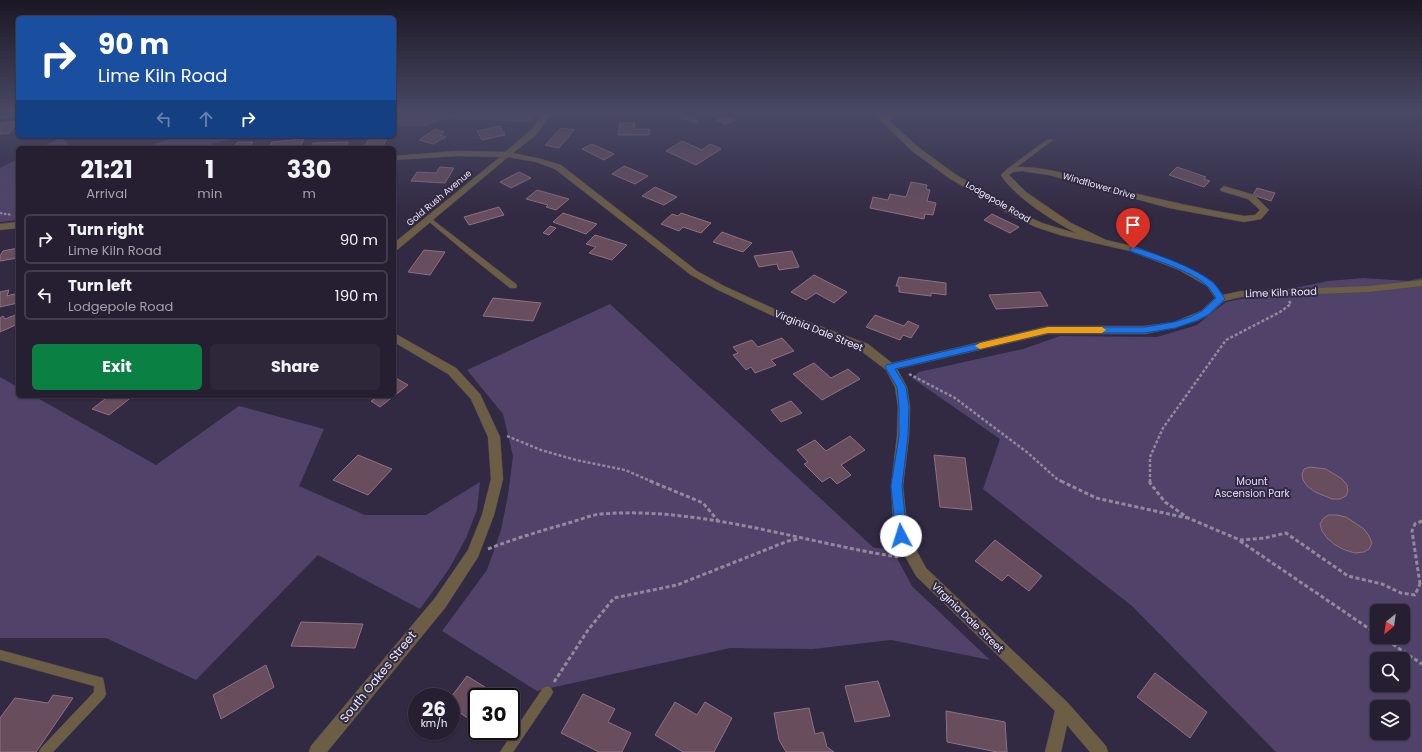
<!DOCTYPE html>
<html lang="en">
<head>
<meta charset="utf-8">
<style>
	:root { --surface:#261f32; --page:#2e273a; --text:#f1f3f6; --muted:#a4a2ac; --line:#423d4d; --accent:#0b8043 }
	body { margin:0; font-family:Poppins,sans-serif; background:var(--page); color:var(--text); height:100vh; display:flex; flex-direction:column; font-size:15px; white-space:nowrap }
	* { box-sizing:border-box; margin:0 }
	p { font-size:13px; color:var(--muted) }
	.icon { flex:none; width:22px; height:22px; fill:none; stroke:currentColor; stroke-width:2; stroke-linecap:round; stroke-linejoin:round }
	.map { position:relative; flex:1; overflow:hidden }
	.details { position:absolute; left:16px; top:146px; width:380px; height:252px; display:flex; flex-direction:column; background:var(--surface); border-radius:6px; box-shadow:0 1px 3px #0004,0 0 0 1px var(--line) }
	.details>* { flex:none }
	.top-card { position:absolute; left:16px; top:16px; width:380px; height:122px; border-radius:6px; box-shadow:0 1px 3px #0004,0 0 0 1px var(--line); background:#1a4fa0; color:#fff; overflow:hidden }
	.needle { width:26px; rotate:209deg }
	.tools { position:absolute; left:1370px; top:604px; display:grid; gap:8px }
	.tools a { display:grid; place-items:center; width:40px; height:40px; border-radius:6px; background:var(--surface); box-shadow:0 1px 3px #0004,0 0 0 1px var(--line); font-size:20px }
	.speed { position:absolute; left:408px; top:688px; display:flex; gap:8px; font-size:20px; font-weight:700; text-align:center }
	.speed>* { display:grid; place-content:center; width:52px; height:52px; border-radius:50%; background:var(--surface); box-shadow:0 1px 3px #0004,0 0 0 1px var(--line); line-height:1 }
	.speed small { font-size:10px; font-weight:400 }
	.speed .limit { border:2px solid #111; border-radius:6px; background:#fff; color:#111 }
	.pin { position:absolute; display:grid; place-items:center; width:34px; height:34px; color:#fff; margin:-41px -17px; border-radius:50% 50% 50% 0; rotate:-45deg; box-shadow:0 0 4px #0007 }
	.pin .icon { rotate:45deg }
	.me { position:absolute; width:44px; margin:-22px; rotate:355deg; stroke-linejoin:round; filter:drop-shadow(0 0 3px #0008) }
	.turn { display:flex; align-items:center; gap:14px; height:84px; padding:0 16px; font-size:18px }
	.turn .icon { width:52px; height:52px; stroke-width:2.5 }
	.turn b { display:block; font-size:28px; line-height:34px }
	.lanes { display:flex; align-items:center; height:38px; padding:0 16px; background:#0003; justify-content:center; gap:20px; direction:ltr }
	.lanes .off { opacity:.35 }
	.eta { display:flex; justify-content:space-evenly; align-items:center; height:68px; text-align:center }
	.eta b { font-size:24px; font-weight:700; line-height:28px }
	.button { display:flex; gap:8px; margin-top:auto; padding:8px 16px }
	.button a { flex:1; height:46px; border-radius:6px; background:var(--accent); color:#fff; font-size:16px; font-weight:700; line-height:46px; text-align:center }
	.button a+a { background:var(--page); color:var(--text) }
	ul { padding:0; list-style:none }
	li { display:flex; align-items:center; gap:12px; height:50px; margin:0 8px 6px; padding:0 8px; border:2px solid var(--line); border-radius:6px }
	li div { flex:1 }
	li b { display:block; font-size:15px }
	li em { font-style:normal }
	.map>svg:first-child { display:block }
</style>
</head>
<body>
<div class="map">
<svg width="1422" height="752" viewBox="0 0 1422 752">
	<rect width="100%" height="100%" fill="#322942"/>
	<g fill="#504269" fill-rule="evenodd">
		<polygon points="394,112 535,112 533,122 444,119 426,126 394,127"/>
		<polygon points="177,136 240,136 198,148 144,148"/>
		<polygon points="62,137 72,148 40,148"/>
		<polygon points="18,159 18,220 0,222 0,168"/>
		<path d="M1364,278L1408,281L1422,278V752H1276L1132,606L983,489L1000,439L912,378L919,372L1023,349L1060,336L1157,337L1197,325L1226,302L1328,281ZM1377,611H1403V637H1377ZM1377,659H1403V685H1377ZM1377,707H1403V733H1377Z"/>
		<polygon points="610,304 874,548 892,549 912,586 990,660 891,640 813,649 730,648 537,691 442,631 487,570 501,530 508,495 513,456 503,414 467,370"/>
		<polygon points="0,377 18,387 18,396 34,396 156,465 239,406 324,429 299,486 365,515 426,515 480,482 477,510 466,538 449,569 420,609 318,555 196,680 106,638 0,638"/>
	</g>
	<g fill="#684d5d" stroke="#8e7182">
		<polygon points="3,112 18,112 18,114 0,118 0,113"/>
		<polygon points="727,116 735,120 725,124 717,120"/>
		<polygon points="14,121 12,124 17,123 10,133 0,134 0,123"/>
		<polygon points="620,123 635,123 634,129 650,129 649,135 618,135"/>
		<polygon points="500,126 505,135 482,140 477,131"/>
		<polygon points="561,128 574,130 559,148 545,145"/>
		<polygon points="435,129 444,132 440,135 446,137 433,144 419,140"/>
		<polygon points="370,136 388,136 382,148 364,148"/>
		<polygon points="304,139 300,148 269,148 272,142"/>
		<polygon points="682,141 702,150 710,144 721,149 696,165 666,151"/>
		<polygon points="238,142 253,142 248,148 232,148"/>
		<polygon points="348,142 345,148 310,148 313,143"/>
		<polygon points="592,144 614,154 604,160 582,149"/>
		<polygon points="624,166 648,176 635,184 612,174"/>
		<polygon points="440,167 454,168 445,183 411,181 417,172 436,173"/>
		<polygon points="1177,167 1206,177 1204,179 1210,181 1204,187 1169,175"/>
		<polygon points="519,172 531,178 511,188 500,182"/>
		<polygon points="911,182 927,185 926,189 930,190 927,201 936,203 933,215 925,214 924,219 870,208 873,197 888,200 890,194 906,197"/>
		<polygon points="655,187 677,197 664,205 642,196"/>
		<polygon points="1257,188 1275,193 1271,201 1253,195"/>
		<polygon points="537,190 569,199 556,210 546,207 548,205 526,199"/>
		<polygon points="499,207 504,215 469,225 464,217"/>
		<polygon points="563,213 597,224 586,234 553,222"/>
		<polygon points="681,213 711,223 701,233 683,227 679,231 661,224 672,214 678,216"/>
		<polygon points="992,214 1019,227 1010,233 984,220"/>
		<polygon points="550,226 556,228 549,235 543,233"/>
		<polygon points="722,232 752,243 743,252 713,242"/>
		<polygon points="595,235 627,245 612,260 589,253 596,247 586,244"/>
		<polygon points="18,248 18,258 0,261 0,256 3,251"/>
		<polygon points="424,250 445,252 430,275 408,272"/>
		<polygon points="792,251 799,267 779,270 777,264 759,267 754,256"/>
		<polygon points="814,275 847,292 834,303 816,293 806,300 791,292"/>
		<polygon points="899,277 946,283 946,295 931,293 931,296 899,292 899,286 896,286"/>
		<polygon points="9,290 7,296 18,293 18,303 0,307 0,292"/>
		<polygon points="1040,292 1048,306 996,309 989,295"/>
		<polygon points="493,298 541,303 533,321 483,316"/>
		<polygon points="18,314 18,324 0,332 0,318 3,316 5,319"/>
		<polygon points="875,315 904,326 908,321 919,326 911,338 903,335 900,340 866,327"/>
		<polygon points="782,338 794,351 771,360 776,365 755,373 751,367 746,370 733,355 738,353 733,347 752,340 758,347"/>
		<polygon points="814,363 831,378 848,369 860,379 822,400 793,374"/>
		<polygon points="394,377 408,385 380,407 371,401 376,398 373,396 394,396"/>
		<polygon points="109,396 133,396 109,415 92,409"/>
		<polygon points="791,401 802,413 781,422 771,410"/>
		<polygon points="850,436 865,450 841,465 851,475 837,484 830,477 822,482 804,464 808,462 797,450 815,440 826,451"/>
		<polygon points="358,455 392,469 368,495 333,480"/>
		<polygon points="934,455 965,458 972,510 940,507"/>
		<polygon points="1310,467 1326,469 1342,479 1347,485 1348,491 1346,496 1340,499 1332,499 1315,492 1307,486 1303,480 1302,474 1304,469"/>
		<polygon points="1328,515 1337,515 1346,517 1364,529 1369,536 1372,543 1369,549 1364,552 1355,553 1345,550 1335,545 1327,538 1322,531 1320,524 1323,519"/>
		<polygon points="995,540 1042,576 1029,591 1008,575 1002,581 975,561"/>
		<polygon points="301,622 363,624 355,648 291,646"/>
		<polygon points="266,665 274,687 221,719 213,695"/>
		<polygon points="1155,673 1207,712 1190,738 1137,697"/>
		<polygon points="467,676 501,697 477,697 477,724 451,707 451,697"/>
		<polygon points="878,681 890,716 855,722 845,686"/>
		<polygon points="583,694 615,709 608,722 631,733 622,752 599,752 561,733"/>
		<polygon points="53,695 73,698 36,752 0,752 0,718 15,698 48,703"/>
		<polygon points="675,702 697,715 705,702 732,718 714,752 683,752 655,735"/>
		<polygon points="809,708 815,734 823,732 827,747 834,752 786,752 779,740 774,713"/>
		<polygon points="946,711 1005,722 1007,752 997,752 947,742"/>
	</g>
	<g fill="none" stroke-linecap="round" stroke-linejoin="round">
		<defs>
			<g id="service">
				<path d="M581,112C608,112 678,107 699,121L696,123C685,120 674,116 663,115C624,110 584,115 545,118L542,116L545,114Z"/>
				<polygon points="890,112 896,112 889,123 885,123 884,122"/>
				<polygon points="1048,139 1053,140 1010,172 1006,172 1006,170"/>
				<polygon points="429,217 516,284 517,286 516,288 510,288 470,256 427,220 426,219"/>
				<polygon points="0,650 103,678 106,694 104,698 53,752 39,752 41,748 94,692 94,686 0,660"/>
				<polygon points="547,686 551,688 553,692 551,696 513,752 500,752 543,688"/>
			</g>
			<g id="minor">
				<path d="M539,112H547L549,116L537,134L513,153L541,159L561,165L697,271L724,286L779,311L868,344L892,363L1048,326H1145L1174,322L1201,311L1215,298L1207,286L1179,270L1130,251L1060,235L1036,227L1014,217L949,178L912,151L872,112H880L918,147L955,174L1020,213L1042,223L1078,234C1056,223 1013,196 1001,175C1007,168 1014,166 1023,167C1056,168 1089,181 1121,190C1162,200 1203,209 1244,216L1255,215L1260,210L1248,199L1221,191L1220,189L1224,186L1254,195L1269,210L1261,219L1244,222L1169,208L1049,175L1022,171L1013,172L1009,175L1026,192L1071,223L1106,240L1136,247L1185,266L1213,282L1223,295L1241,291L1369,286L1422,280V286L1369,292L1241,297L1224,301L1209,315L1197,321L1175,328L1145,334H1048L897,369L907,387L910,407L909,436L903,486L908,535L926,568L1068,703L1106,746L1108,752H1090L1067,725L1061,752H1045L1055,711L916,576L896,540L894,536L891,486L897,436L898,407L895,387L886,370L860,350L771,315L718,290L691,275L555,169L536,162L508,157L397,250L394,251V243L500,157L456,156L394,160V156L456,151L505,152L531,130L541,116Z"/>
				<polygon points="18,222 18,228 0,230 0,224"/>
				<polygon points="394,333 456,368 480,394 500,437 503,479 494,515 478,557 445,608 327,752 309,752 311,746 435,598 468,550 482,515 491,479 488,437 471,399 448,374 394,342"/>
			</g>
		</defs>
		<use href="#service" stroke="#4c445b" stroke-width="1"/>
		<use href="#minor" stroke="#4c445b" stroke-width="1"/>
		<polyline stroke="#918a9f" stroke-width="2" stroke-dasharray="2.5 1.5" stroke-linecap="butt" points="0,213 12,215"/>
		<g stroke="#918a9f" stroke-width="2.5" stroke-dasharray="3 2" stroke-linecap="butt">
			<polyline points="909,374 955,398 1028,453 1057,479 1063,482"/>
			<polyline points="507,436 541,450 576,460 625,470 653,482"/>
			<polyline points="1150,482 1150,457 1163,428 1226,340 1280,312 1291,304 1289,301"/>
		</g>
		<g stroke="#918a9f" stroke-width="3" stroke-dasharray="4 2.5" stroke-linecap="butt">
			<polyline points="650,481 703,503 719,522"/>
			<polyline points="1061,481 1096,498 1187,518"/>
			<polyline points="1150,481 1150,483 1165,502 1188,518 1240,540 1265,538 1286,533 1348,576 1382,584 1401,593 1415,595 1420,584 1422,585"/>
			<polyline points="1240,541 1377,634"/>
			<path d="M488,549C516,538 544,530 572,522C582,519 591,515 601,514C699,506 801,542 898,557"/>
			<polyline points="1420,584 1412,531 1415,524 1422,521"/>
			<polyline points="1382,637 1422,664"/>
			<polyline points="554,682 588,630 614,598 677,585 788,541 798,539"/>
		</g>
		<use href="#service" fill="#6c5e45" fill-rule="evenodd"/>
		<use href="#minor" fill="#6c5e45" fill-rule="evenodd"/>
	</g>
	<linearGradient id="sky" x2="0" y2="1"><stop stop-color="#1c1724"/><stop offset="0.52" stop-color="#494965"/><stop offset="1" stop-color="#494965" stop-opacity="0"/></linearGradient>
	<rect width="1422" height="217" fill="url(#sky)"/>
	<path fill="#1a73e8" stroke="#114b97" d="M1133,247C1154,253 1196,268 1212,282C1217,286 1221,293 1225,299L1208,315L1196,321L1175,328L1145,333H1048L895,369L906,387L909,407L908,436L902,486L907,536L905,540L901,541L897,540L896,536L891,486L899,436V407L897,387L885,367L886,365L1048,327H1145L1174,322L1190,317L1202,311L1216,298C1213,294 1211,289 1207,286C1191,270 1151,259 1130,251V248Z"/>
	<polygon fill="#f59e0b" points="1048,327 1102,327 1106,330 1102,333 1048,333 980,349 975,346 980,343"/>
	<g text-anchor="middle" stroke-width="4" stroke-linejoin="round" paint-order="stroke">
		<g font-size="9" fill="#ede8f8" stroke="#322942">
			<text transform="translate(1099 186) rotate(16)" y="3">Windflower Drive</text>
			<text transform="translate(439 198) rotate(-40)" y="3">Gold Rush Avenue</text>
			<text transform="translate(998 202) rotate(30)" y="3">Lodgepole Road</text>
		</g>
		<g font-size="10" fill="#ede8f8" stroke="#322942">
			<text transform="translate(1281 292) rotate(-2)" y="4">Lime Kiln Road</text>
			<text transform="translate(819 330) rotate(22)" y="4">Virginia Dale Street</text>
			<text transform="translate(968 617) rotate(44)" y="4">Virginia Dale Street</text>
		</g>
		<g font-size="10" fill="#e4d8fb" stroke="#322942">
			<text x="1252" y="485">Mount<tspan x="1252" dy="12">Ascension Park</tspan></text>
		</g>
		<g font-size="12" fill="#ede8f8" stroke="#322942">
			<text transform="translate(378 677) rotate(-51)" y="4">South Oakes Street</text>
		</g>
	</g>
</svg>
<div class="tools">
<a><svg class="needle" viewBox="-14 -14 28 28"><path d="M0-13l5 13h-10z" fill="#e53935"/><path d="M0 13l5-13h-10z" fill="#a4a2ac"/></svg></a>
<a><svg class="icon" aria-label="search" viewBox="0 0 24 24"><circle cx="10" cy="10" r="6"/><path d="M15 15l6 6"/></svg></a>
<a><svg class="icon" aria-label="layers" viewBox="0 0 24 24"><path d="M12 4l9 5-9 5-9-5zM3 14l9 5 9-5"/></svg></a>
</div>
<div class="speed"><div>26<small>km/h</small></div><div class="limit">30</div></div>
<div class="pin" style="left:1133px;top:249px;background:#d93025"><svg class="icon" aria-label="arrive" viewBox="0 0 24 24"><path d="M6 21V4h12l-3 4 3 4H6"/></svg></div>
<svg class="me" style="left:901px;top:536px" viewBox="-20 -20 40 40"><circle r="19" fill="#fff"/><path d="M0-13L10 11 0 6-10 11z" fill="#1a73e8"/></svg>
<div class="top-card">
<div class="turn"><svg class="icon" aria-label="right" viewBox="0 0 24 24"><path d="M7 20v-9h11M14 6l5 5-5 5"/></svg><div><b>90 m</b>Lime Kiln Road</div></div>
<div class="lanes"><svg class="icon off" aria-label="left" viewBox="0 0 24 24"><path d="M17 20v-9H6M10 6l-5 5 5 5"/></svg><svg class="icon off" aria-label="ahead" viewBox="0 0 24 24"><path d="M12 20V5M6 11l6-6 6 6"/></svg><svg class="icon" aria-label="right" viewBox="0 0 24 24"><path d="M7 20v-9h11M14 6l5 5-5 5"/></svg></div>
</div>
<section class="details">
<div class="eta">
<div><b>21:21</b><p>Arrival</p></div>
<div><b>1</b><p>min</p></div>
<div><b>330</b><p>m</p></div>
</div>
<ul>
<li><svg class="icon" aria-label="right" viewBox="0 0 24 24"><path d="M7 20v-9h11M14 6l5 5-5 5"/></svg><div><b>Turn right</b><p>Lime Kiln Road</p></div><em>90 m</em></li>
<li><svg class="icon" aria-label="left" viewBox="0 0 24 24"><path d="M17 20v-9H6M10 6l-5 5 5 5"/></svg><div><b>Turn left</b><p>Lodgepole Road</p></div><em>190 m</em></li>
</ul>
<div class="button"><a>Exit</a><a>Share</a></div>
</section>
</div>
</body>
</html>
